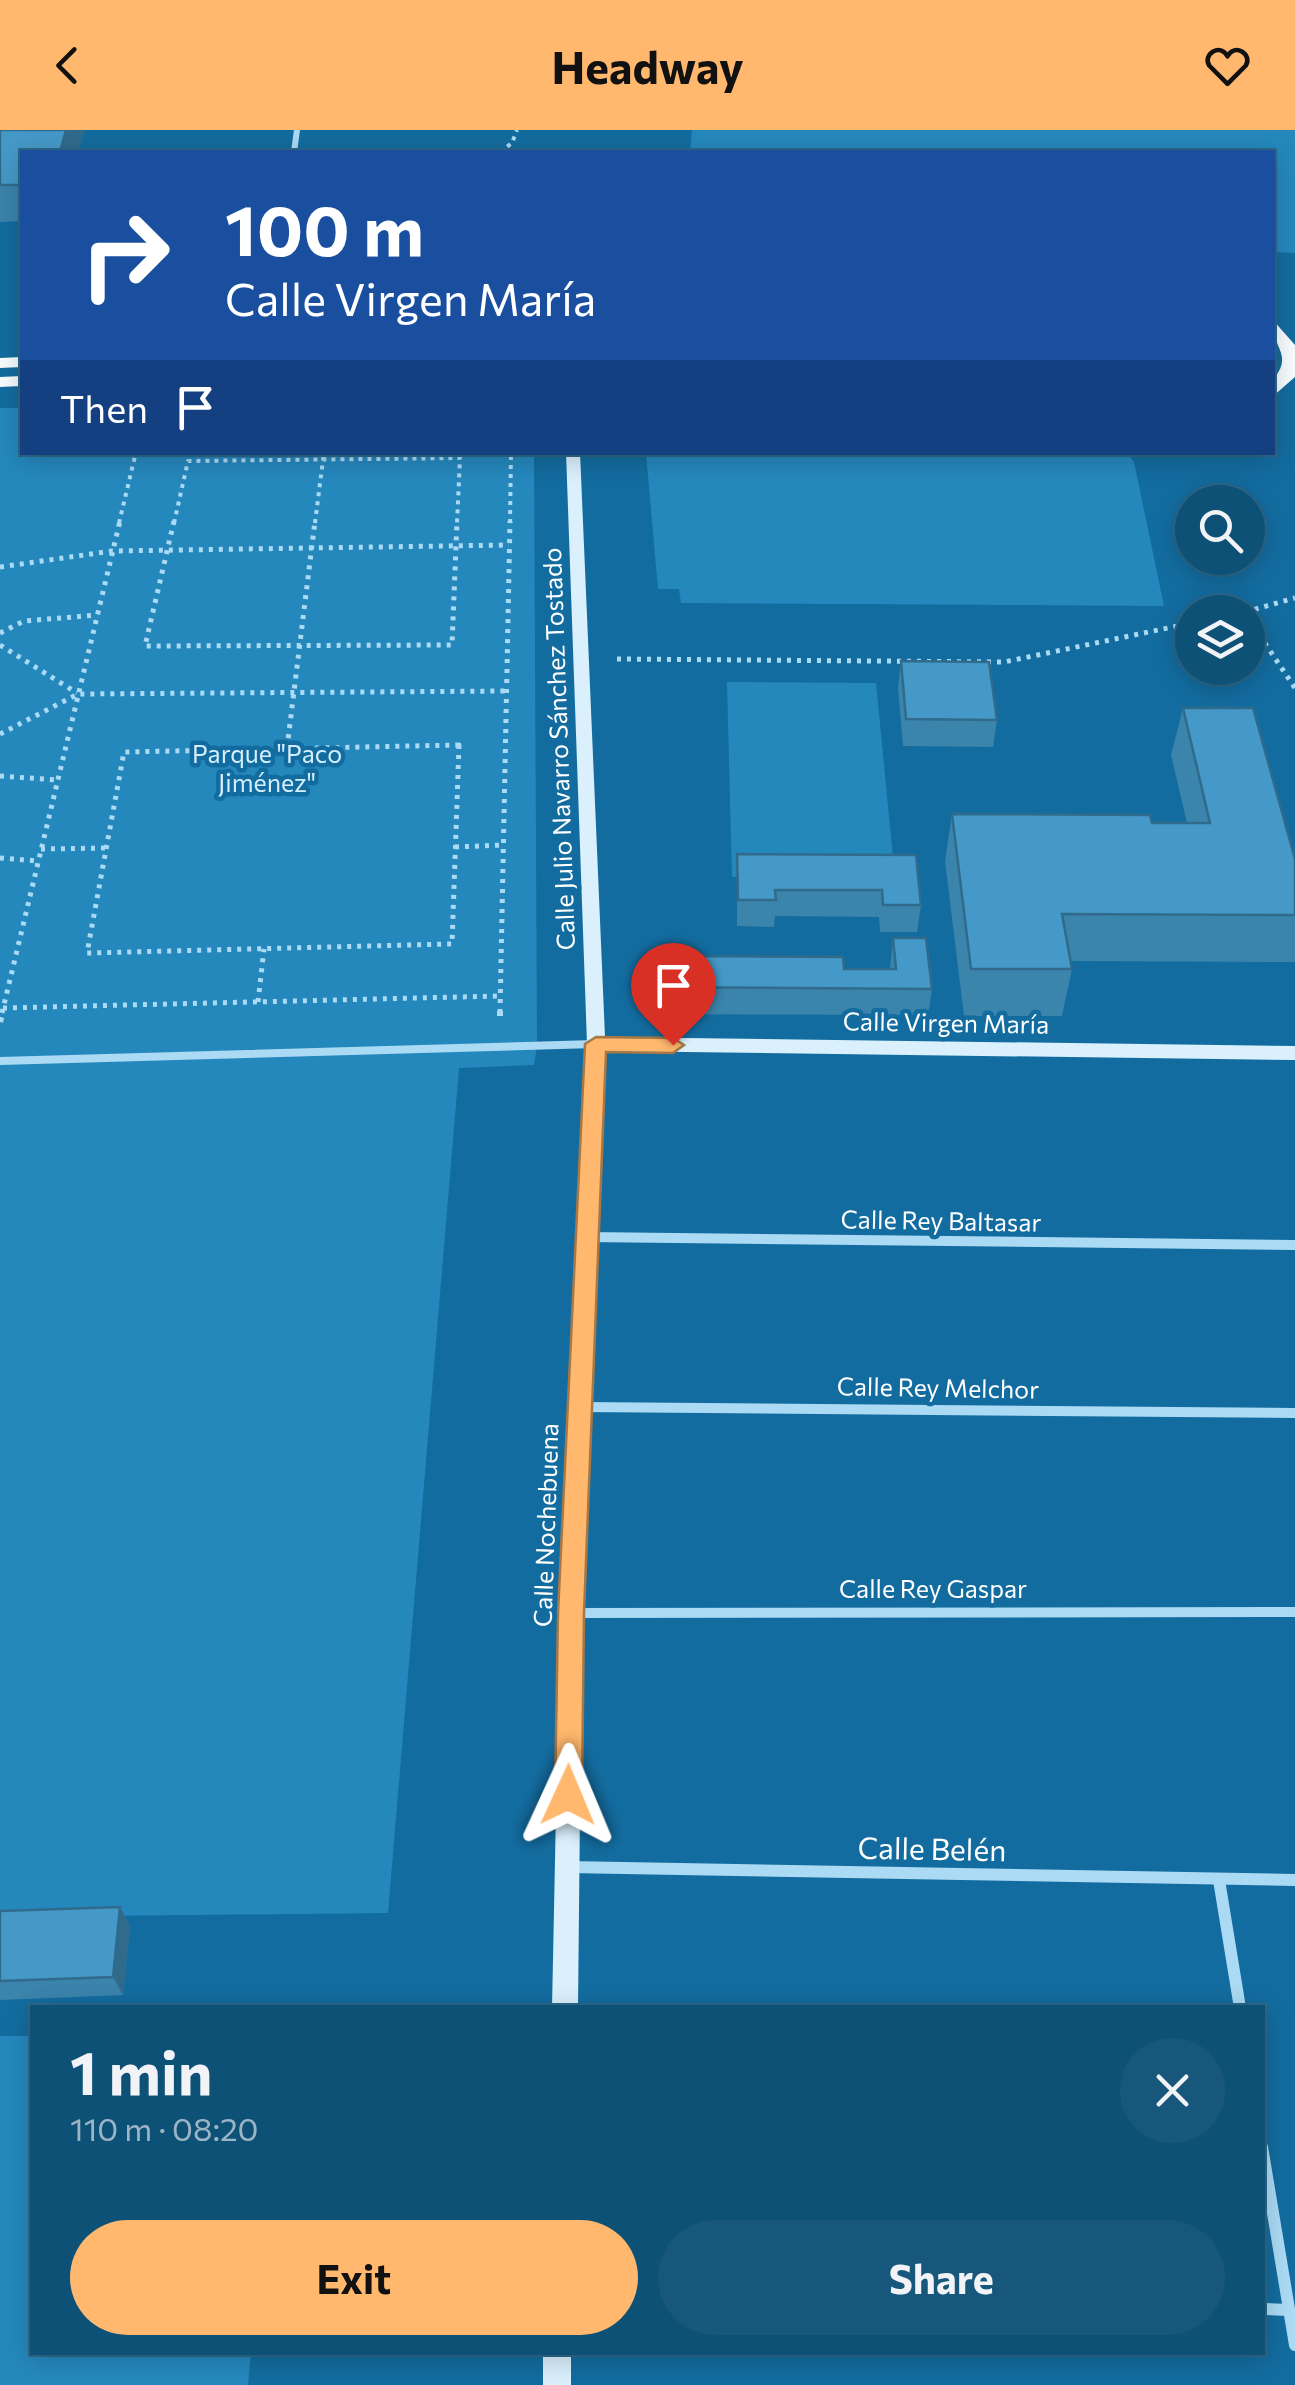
<!DOCTYPE html>
<html lang="en">
<head>
<meta charset="utf-8">
<style>
	:root { --surface:#0e5177; --page:#17577c; --text:#f1f3f6; --muted:#9bb5c6; --line:#2e6889; --accent:#ffb86d }
	body { margin:0; font-family:Commissioner,sans-serif; background:var(--page); color:var(--text); height:100vh; display:flex; flex-direction:column; font-size:38px; white-space:nowrap }
	* { box-sizing:border-box; margin:0 }
	p { font-size:32px; color:var(--muted) }
	.icon { flex:none; width:55px; height:55px; fill:none; stroke:currentColor; stroke-width:2; stroke-linecap:round; stroke-linejoin:round }
	.map { position:relative; flex:1; overflow:hidden }
	.side { position:absolute; left:30px; top:1875px; width:1235px; height:350px; display:flex; flex-direction:column; background:var(--surface); border-radius:0px; box-shadow:0 5px 25px #0003,0 0 0 2px var(--line) }
	.side>* { flex:none }
	.guide { position:absolute; left:20px; top:20px; width:1255px; height:305px; border-radius:0px; box-shadow:0 5px 25px #0003,0 0 0 2px var(--line); background:#1a4fa0; color:#fff; overflow:hidden }
	.tools { position:absolute; left:1175px; top:355px; display:grid; gap:20px }
	.tools a { display:grid; place-items:center; width:90px; height:90px; border-radius:50%; background:var(--surface); box-shadow:0 5px 25px #0003,0 0 0 2px var(--line); font-size:50px }
	.pin { position:absolute; display:grid; place-items:center; width:85px; height:85px; color:#fff; margin:-102px -42px; border-radius:50% 50% 50% 0; rotate:-45deg; box-shadow:0 0 10px #0007 }
	.pin .icon { rotate:45deg }
	.me { position:absolute; width:110px; margin:-55px; rotate:1deg; stroke-linejoin:round; filter:drop-shadow(0 0 8px #0008) }
	.turn { display:flex; align-items:center; gap:35px; height:210px; padding:0 40px; font-size:45px }
	.turn .icon { width:130px; height:130px; stroke-width:2.5 }
	.turn b { display:block; font-size:70px; line-height:85px }
	.then { display:flex; align-items:center; height:95px; padding:0 40px; background:#0003; gap:20px; font-size:38px }
	.round { display:grid; place-items:center; flex:none; width:105px; height:105px; border-radius:52px; background:var(--page) }
	.head { display:flex; align-items:center; justify-content:space-between; height:170px; padding:0 40px }
	h1 { font-size:60px; font-weight:700; line-height:75px }
	.cta { display:flex; gap:20px; margin-top:auto; padding:20px 40px }
	.cta a { flex:1; height:115px; border-radius:60px; background:var(--accent); color:#111; font-size:40px; font-weight:700; line-height:115px; text-align:center }
	.cta a+a { background:var(--page); color:var(--text) }
	header { display:flex; justify-content:space-between; align-items:center; height:130px; padding:0 40px; background:var(--accent); color:#111; font-size:45px; font-weight:700 }
	.map>svg:first-child { display:block }
</style>
</head>
<body>
<header><svg class="icon" aria-label="back" viewBox="0 0 24 24"><path d="M15 5l-7 7 7 7"/></svg>Headway<svg class="icon" aria-label="heart" viewBox="0 0 24 24"><path d="M12 20l-8-8c-3-5 5-10 8-4 3-6 11-1 8 4z"/></svg></header>
<div class="map">
<svg width="1295" height="2255" viewBox="0 0 1295 2255">
	<rect width="100%" height="100%" fill="#136c9f"/>
	<g fill="#2588bd">
		<polygon points="692,0 1295,0 1295,123 1273,122 1272,22 690,22"/>
		<polygon points="0,278 22,278 22,322 534,323 537,916 534,935 459,938 388,1783 0,1787"/>
		<polygon points="646,323 1127,323 1134,332 1164,476 681,473 679,459 658,459"/>
		<polygon points="727,552 876,553 895,748 732,747"/>
		<polygon points="0,1906 32,1906 32,2222 251,2223 248,2255 0,2255"/>
	</g>
	<g fill="none" stroke-linecap="round" stroke-linejoin="round">
		<g stroke="#aadaf4" stroke-width="4" stroke-dasharray="4 5" stroke-linecap="butt">
			<polyline points="500,22 512,13 517,0"/>
			<polyline points="119,393 136,322"/>
			<polyline points="174,393 188,331 460,328 457,393"/>
			<polyline points="315,393 324,322"/>
			<polyline points="510,393 511,322"/>
		</g>
		<g stroke="#aadaf4" stroke-width="5" stroke-dasharray="4 6" stroke-linecap="butt">
			<polyline points="174,391 145,516 452,515 457,391"/>
			<polyline points="0,437 112,421 509,415"/>
			<polyline points="1245,482 1295,468"/>
			<polyline points="1248,488 1295,558"/>
			<polyline points="0,503 24,491 97,485"/>
			<polyline points="0,515 77,563"/>
			<polyline points="617,529 1004,532 1192,493"/>
			<polyline points="0,604 78,564 506,561"/>
			<polygon points="459,615 452,814 87,823 124,622"/>
			<polyline points="287,618 315,391"/>
			<polyline points="0,646 58,650"/>
			<polyline points="455,717 503,715"/>
			<polyline points="41,719 106,718"/>
			<polyline points="0,728 38,731"/>
			<polyline points="258,872 264,819"/>
			<polyline points="3,878 500,866"/>
			<polyline points="2,883 120,391"/>
			<polyline points="500,883 510,391"/>
		</g>
		<g stroke="#aadaf4" stroke-width="6" stroke-dasharray="5 8" stroke-linecap="butt">
			<polyline points="500,886 500,880"/>
			<polyline points="0,892 3,880"/>
		</g>
		<polyline stroke="#aadaf4" stroke-width="8" points="0,931 595,914"/>
		<polyline stroke="#aadaf4" stroke-width="6" points="294,22 297,0"/>
		<g stroke="#aadaf4" stroke-width="10">
			<polyline points="586,1107 1295,1115"/>
			<polyline points="581,1277 1295,1283"/>
			<polyline points="571,1483 1295,1482"/>
		</g>
		<g stroke="#aadaf4" stroke-width="12">
			<polyline points="567,1737 1295,1750"/>
			<polyline points="1219,1750 1240,1878"/>
			<polyline points="1262,2017 1295,2215"/>
			<polyline points="1262,2179 1289,2180"/>
		</g>
		<g fill="#daf0fd" fill-rule="evenodd">
			<polygon points="566,322 580,322 605,907 1295,916 1295,930 605,921 582,1483 578,1878 552,1878 560,1483 587,914"/>
			<rect x="543" y="2222" width="28" height="33"/>
		</g>
		<g fill="#f7fcff" fill-rule="evenodd">
			<path d="M1272,189L1295,215V247L1272,267V251C1295,225 1272,219 1272,189Z"/>
			<polygon points="22,227 22,237 0,238 0,228"/>
			<polygon points="22,246 22,256 0,257 0,247"/>
		</g>
	</g>
	<g fill="#3b84ac">
		<polygon points="0,0 84,0 78,22 22,22 22,91 0,92"/>
		<polygon points="901,531 997,590 993,617 903,616 898,558"/>
		<polygon points="1183,578 1295,729 1295,832 1071,831 1072,839 1062,886 964,886 945,731 952,684 1187,693 1171,625"/>
		<polygon points="737,724 916,725 921,775 917,802 880,802 879,787 775,786 774,797 737,796"/>
		<polygon points="893,808 932,859 928,885 647,884 647,826 844,839 890,839"/>
		<polygon points="120,1777 130,1796 123,1865 0,1870 0,1781"/>
	</g>
	<g fill="#306b8c">
		<polygon points="66,0 84,0 78,22 60,22"/>
		<polygon points="120,1777 130,1796 123,1865 113,1847"/>
	</g>
	<g fill="#4599c8" stroke="#306b8c" stroke-width="2.5">
		<polygon points="0,0 66,0 60,22 22,22 22,55 0,55"/>
		<polygon points="901,531 989,532 997,590 906,589"/>
		<polygon points="1183,578 1253,578 1295,729 1295,785 1062,784 1072,839 971,839 952,684 1150,685 1152,693 1210,693"/>
		<polygon points="737,724 916,725 921,775 883,775 882,760 775,760 776,770 738,770"/>
		<polygon points="893,808 926,808 932,859 647,857 647,826 843,827 844,839 896,839"/>
		<polygon points="120,1777 113,1847 0,1851 0,1781"/>
	</g>
	<polygon fill="#ffb86d" stroke="#a67847" stroke-width="2.5" points="596,907 673,908 684,915 673,923 606,922 584,1483 582,1665 578,1674 568,1678 559,1674 555,1665 558,1483 585,914"/>
	<g text-anchor="middle" stroke-width="9" stroke-linejoin="round" paint-order="stroke">
		<g font-size="25" fill="#fff" stroke="#136c9f">
			<text transform="translate(559 619) rotate(-92)" y="9">Calle Julio Navarro Sánchez Tostado</text>
			<text transform="translate(946 893) rotate(1)" y="9">Calle Virgen María</text>
			<text transform="translate(941 1091) rotate(1)" y="9">Calle Rey Baltasar</text>
			<text transform="translate(938 1258) rotate(1)" y="9">Calle Rey Melchor</text>
			<text transform="translate(546 1395) rotate(-88)" y="9">Calle Nochebuena</text>
			<text x="933" y="1468">Calle Rey Gaspar</text>
		</g>
		<g font-size="25" fill="#d3effe" stroke="#136c9f">
			<text x="267" y="633">Parque "Paco<tspan x="267" dy="29">Jiménez"</tspan></text>
		</g>
		<g font-size="30" fill="#fff" stroke="#136c9f">
			<text transform="translate(932 1720) rotate(1)" y="10">Calle Belén</text>
		</g>
	</g>
</svg>
<div class="tools">
<a><svg class="icon" aria-label="search" viewBox="0 0 24 24"><circle cx="10" cy="10" r="6"/><path d="M15 15l6 6"/></svg></a>
<a><svg class="icon" aria-label="layers" viewBox="0 0 24 24"><path d="M12 4l9 5-9 5-9-5zM3 14l9 5 9-5"/></svg></a>
</div>
<div class="pin" style="left:673px;top:915px;background:#d93025"><svg class="icon" aria-label="arrive" viewBox="0 0 24 24"><path d="M6 21V4h12l-3 4 3 4H6"/></svg></div>
<svg class="me" style="left:568px;top:1665px" viewBox="-20 -20 40 40"><path d="M0-17L14 15 0 8-14 15z" fill="#ffb86d" stroke="#fff" stroke-width="4"/></svg>
<div class="guide">
<div class="turn"><svg class="icon" aria-label="right" viewBox="0 0 24 24"><path d="M7 20v-9h11M14 6l5 5-5 5"/></svg><div><b>100 m</b>Calle Virgen María</div></div>
<div class="then">Then<svg class="icon" aria-label="arrive" viewBox="0 0 24 24"><path d="M6 21V4h12l-3 4 3 4H6"/></svg></div>
</div>
<section class="side">
<div class="head"><div><h1>1 min</h1><p>110 m · 08:20</p></div><a class="round"><svg class="icon" aria-label="close" viewBox="0 0 24 24"><path d="M6 6l12 12M18 6L6 18"/></svg></a></div>
<div class="cta"><a>Exit</a><a>Share</a></div>
</section>
</div>
</body>
</html>
